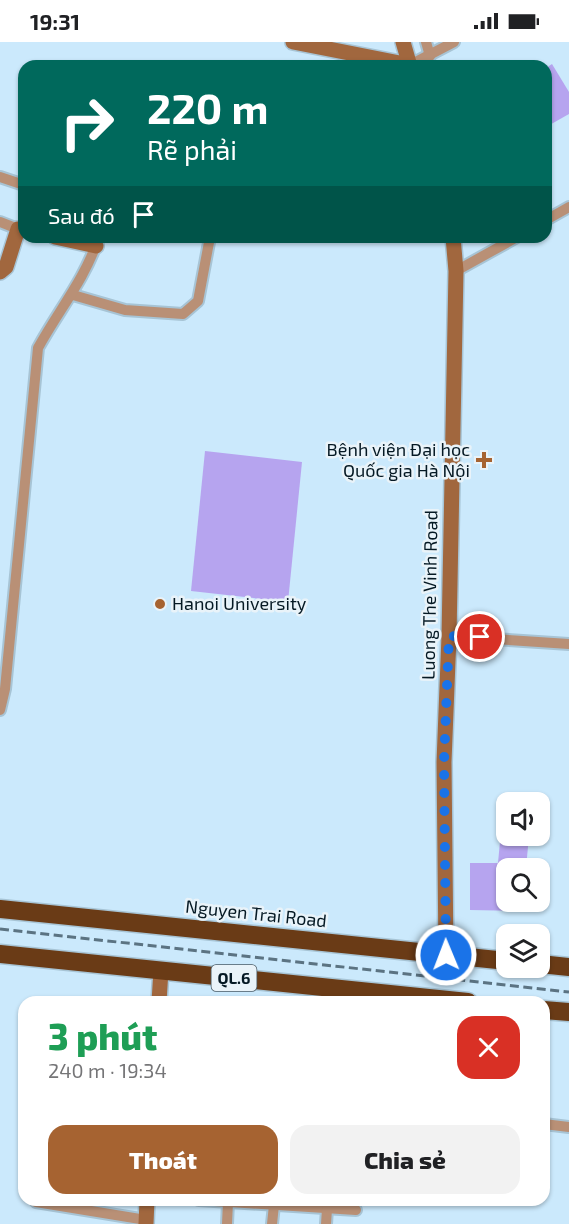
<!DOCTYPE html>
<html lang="vi">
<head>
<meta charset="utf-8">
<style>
	:root { --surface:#fff; --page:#f2f2f2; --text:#202124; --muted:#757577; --accent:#a66331 }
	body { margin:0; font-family:"Exo 2",sans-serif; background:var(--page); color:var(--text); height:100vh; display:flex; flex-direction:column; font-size:22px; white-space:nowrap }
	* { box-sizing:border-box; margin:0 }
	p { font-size:20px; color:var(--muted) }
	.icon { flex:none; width:33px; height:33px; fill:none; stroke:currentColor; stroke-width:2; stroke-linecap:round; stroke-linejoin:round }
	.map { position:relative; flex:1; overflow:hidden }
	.drawer { position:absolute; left:18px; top:954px; width:532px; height:210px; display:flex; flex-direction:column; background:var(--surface); border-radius:18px; box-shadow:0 2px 4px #0004 }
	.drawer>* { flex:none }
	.guide { position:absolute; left:18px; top:18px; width:534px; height:183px; border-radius:18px; box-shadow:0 2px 4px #0004; background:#00695c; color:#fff; overflow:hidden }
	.tools { position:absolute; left:496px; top:750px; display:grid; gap:12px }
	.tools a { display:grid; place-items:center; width:54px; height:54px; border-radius:12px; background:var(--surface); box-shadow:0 2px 4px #0004; font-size:30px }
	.pin { position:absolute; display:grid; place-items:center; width:51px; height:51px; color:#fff; margin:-26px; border:3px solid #fff; border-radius:50%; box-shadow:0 2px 6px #0007 }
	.me { position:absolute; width:66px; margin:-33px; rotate:359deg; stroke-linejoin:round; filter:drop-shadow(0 0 4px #0008) }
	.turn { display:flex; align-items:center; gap:21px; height:126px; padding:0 30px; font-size:27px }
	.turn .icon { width:78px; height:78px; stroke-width:2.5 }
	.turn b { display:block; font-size:42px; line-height:51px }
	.then { display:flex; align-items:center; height:57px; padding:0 30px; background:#0003; gap:12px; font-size:22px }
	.round { display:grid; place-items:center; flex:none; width:63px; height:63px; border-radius:18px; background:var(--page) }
	.overview { display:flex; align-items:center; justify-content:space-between; height:102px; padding:0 30px }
	h1 { font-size:36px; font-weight:800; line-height:45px; color:#1e9e55 }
	.button { display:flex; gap:12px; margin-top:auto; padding:12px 30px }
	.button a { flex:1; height:69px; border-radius:18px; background:var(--accent); color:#fff; font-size:24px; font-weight:800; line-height:69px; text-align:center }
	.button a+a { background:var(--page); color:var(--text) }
	.status { display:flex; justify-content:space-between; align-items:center; height:42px; padding:0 30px; background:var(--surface); direction:ltr }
	.status svg { height:16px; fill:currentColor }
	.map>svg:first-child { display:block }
</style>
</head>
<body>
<div class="status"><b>19:31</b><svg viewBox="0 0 49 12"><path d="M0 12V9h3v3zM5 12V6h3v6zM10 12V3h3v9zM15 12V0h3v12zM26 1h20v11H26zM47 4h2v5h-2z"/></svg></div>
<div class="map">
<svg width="569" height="1182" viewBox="0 0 569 1182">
	<rect width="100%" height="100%" fill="#cbe9fc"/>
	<g fill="#b6a4ef">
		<polygon points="552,22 569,50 569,72 546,85 546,26"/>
		<polygon points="205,409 302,420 288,560 191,549"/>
		<polygon points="503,767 507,767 507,794 529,794 526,826 507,826 507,860 523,860 522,869 470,868 470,821 498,821"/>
	</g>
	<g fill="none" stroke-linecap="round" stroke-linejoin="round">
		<defs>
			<g id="street">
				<polyline points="426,0 430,14"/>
				<polyline points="410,23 454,0"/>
				<polyline points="0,135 24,143"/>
				<polyline points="546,178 569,165"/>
				<polyline points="0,180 18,187"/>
				<polyline points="456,229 517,195"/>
				<polyline points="73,253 125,268 183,272 198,259 210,195"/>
				<polyline points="449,594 569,602"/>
				<path d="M0,668L5,647L38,306C60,266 84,239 99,195"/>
				<polyline points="544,1082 569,1085"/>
				<polyline points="199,1158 356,1168"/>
				<polyline points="36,1160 146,1178"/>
				<polyline points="227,1182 228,1160"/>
				<polyline points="272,1182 274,1163"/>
				<polyline points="326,1182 327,1167"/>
			</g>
			<g id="secondary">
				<polyline points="293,0 410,23"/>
				<polyline points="403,0 410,24"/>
				<polyline points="55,195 96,204"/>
				<polyline points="0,230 6,225 18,187 24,188"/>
				<polyline points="446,913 444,720 449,594 456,229 453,195"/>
				<polyline points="159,960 161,928"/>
				<polyline points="146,1182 147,1158"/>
			</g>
			<g id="highway">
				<polyline points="0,867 507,919"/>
				<polyline points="0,912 468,960"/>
				<polyline points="540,922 569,925"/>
				<polyline points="544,968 569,970"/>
			</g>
		</defs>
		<use href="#street" stroke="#a7c4d5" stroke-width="14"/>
		<use href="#secondary" stroke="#a7c4d5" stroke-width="18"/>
		<use href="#highway" stroke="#a7c4d5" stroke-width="21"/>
		<use href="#street" stroke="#b99076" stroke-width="10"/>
		<use href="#secondary" stroke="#a1673e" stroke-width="15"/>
		<use href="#highway" stroke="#6a3b16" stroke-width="18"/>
		<polyline stroke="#5b7382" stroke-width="3" stroke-dasharray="9 4.5" stroke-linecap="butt" points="0,887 569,950"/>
	</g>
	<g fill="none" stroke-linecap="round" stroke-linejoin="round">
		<polyline stroke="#1a73e8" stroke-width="10" stroke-dasharray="0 18" points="446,913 444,720 449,594 480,595"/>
	</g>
	<g fill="#a66331" stroke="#e9f3f9" stroke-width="2">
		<path d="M481 409h6v6h6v6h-6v6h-6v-6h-6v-6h6z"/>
		<circle cx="160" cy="562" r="6"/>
	</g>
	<g text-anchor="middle" stroke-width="5" stroke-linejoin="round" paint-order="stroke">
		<rect fill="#e9f3f9" stroke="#495a64" stroke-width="1.5" x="211.5" y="923" width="45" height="26" rx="4.5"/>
		<g font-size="16" font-weight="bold" fill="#051924">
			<text x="234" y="942">QL.6</text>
		</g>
		<g font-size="18" fill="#051924" stroke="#e9f3f9" text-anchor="end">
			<text x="470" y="414">Bệnh viện Đại học<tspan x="470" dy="21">Quốc gia Hà Nội</tspan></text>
			<text x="172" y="568" text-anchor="start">Hanoi University</text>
		</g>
		<g font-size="18" fill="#051924" stroke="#e9f3f9">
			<text transform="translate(430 553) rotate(-89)" y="6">Luong The Vinh Road</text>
			<text transform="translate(256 872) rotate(6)" y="6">Nguyen Trai Road</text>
		</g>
	</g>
</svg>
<div class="tools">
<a><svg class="icon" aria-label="sound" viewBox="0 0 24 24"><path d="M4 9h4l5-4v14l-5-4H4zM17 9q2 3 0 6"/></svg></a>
<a><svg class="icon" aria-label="search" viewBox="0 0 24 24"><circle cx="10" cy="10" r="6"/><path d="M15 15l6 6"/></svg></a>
<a><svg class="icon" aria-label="layers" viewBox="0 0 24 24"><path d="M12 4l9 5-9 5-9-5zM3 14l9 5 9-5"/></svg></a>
</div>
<div class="pin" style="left:480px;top:595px;background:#d93025"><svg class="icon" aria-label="arrive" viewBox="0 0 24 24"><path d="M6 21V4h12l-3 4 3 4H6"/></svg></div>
<svg class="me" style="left:446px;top:913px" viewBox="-20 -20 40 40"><circle r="17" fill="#1a73e8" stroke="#fff" stroke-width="3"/><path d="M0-11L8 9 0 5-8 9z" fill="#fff"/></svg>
<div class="guide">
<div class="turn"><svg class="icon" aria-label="right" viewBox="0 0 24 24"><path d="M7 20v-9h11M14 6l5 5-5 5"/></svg><div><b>220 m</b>Rẽ phải</div></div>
<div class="then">Sau đó<svg class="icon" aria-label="arrive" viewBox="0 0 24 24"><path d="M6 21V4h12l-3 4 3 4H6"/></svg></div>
</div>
<section class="drawer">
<div class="overview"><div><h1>3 phút</h1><p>240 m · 19:34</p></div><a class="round" style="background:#d93025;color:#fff"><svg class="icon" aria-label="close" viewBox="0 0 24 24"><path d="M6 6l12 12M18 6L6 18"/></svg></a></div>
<div class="button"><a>Thoát</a><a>Chia sẻ</a></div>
</section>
</div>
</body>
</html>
